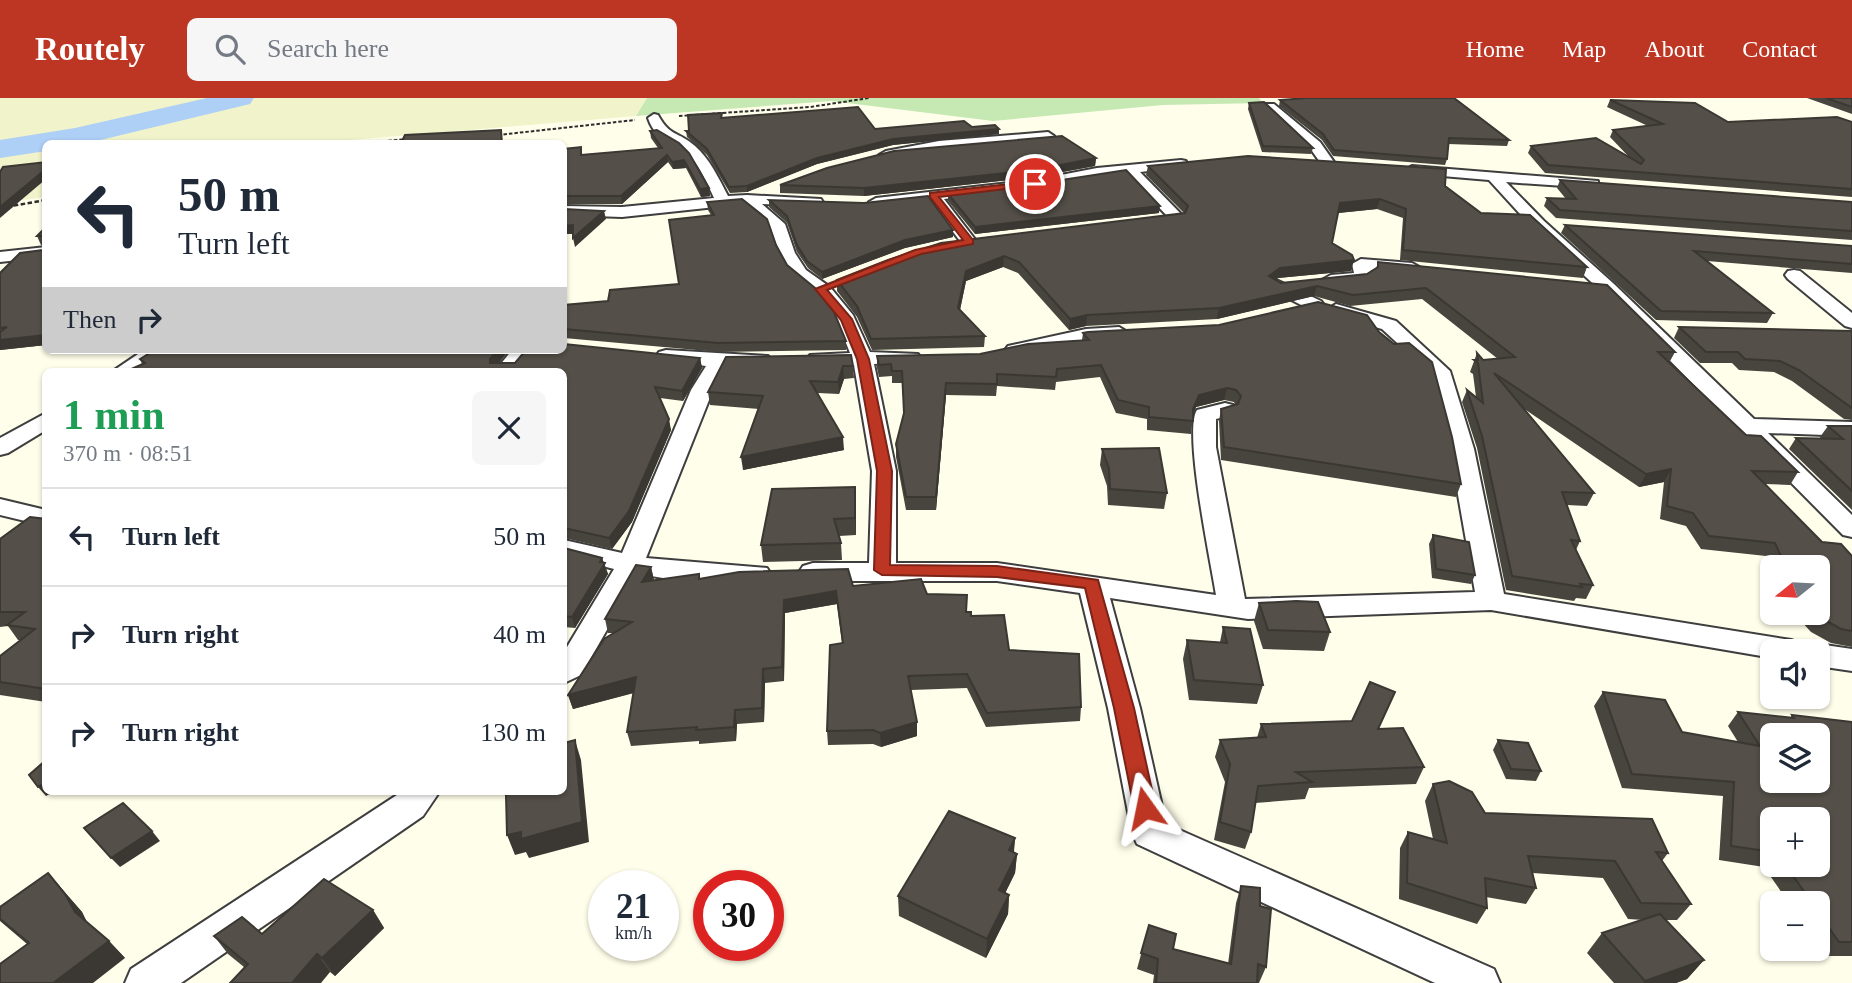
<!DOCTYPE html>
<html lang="en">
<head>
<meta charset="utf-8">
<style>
	:root { --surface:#fff; --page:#f6f6f7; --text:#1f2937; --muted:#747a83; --line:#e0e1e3; --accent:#bc3623 }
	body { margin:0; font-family:"Times New Roman",serif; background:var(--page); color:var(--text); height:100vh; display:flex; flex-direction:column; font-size:26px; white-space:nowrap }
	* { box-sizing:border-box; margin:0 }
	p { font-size:23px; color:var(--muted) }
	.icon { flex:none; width:38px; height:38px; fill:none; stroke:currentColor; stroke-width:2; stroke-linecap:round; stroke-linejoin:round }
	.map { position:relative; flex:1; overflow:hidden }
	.panel { position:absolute; left:42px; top:270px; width:525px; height:427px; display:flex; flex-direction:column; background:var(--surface); border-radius:10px; box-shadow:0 2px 5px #0004 }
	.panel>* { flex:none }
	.hud { position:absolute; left:42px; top:42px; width:525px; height:214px; border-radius:10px; box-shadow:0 2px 5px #0004; background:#fff; color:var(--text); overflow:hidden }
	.needle { width:46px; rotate:252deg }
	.fabs { position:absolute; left:1760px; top:457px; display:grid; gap:14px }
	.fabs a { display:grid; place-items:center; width:70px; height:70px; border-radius:10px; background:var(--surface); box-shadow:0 2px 5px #0004; font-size:35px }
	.speed { position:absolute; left:588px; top:772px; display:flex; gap:14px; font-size:35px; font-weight:700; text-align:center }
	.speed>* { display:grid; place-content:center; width:91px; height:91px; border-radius:50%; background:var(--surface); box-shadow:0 2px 5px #0004; line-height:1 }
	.speed small { font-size:18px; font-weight:400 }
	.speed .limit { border:10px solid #d22; background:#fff; color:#111 }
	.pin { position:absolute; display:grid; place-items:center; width:60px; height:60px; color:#fff; margin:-30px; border:4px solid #fff; border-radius:50%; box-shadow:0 2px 7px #0007 }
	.me { position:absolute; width:77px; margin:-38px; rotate:348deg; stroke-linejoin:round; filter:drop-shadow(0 0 5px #0008) }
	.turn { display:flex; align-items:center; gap:24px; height:147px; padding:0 21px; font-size:32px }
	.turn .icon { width:91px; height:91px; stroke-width:2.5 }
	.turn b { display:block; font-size:49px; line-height:60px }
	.then { display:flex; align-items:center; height:66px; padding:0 21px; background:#0003; gap:14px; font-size:26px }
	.round { display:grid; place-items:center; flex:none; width:74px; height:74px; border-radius:10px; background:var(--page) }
	.summary { display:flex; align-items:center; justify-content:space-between; height:119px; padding:0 21px }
	h1 { font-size:42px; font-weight:800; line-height:52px; color:#1e9e55 }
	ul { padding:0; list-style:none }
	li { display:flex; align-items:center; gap:21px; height:98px; padding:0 21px; border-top:2px solid var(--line) }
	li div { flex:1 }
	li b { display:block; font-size:26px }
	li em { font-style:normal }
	header { display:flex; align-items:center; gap:42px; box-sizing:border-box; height:98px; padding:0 35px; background:var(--accent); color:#fff }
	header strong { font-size:33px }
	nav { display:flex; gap:38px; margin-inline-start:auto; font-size:24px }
	.search { width:490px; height:63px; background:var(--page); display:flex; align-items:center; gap:18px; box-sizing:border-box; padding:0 24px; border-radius:10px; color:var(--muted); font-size:26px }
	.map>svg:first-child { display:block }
</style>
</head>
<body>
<header>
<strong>Routely</strong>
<div class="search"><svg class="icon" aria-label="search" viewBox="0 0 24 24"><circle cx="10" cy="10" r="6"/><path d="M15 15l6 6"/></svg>Search here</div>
<nav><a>Home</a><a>Map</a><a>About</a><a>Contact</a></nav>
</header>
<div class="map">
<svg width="1852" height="885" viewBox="0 0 1852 885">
	<rect width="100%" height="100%" fill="#fffeea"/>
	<polygon fill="#f1f4ca" points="0,0 647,0 636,18 315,45 46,46 45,99 0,105"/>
	<polygon fill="#c6e9b4" points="647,0 1259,0 1263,5 1163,7 993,23 831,3 636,18"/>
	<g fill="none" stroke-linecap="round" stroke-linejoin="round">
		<polygon fill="#aecff6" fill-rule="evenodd" points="207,0 254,0 250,6 84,46 46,46 46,53 0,60 0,42 75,30"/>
		<defs>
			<g id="minor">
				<polygon points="1266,6 1274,6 1320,44 1334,64 1332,67 1322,67 1310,50 1266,10"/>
				<path d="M654,16L658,17C670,39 678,33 695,48C710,61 719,81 728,98L747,97L821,101L823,104L821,107L816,108L762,106L785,126L795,155L806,172L830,189L853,217L870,254L918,256L921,260L918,264L874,266L896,373V465H997L1216,497C1211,465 1183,333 1197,312L1225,305L1233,307L1236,312L1233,317L1216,321V349L1245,501L1475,494L1450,351L1430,275L1382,231L1329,216L1327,212L1336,206L1396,223L1450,273L1474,351L1504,496L1791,542L1802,546L1806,552L1818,546L1852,551V573L1818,568V553H1773V560L1491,512L1248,521L1110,500L1140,610L1166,726L1494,871L1500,885H1435L1137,746L1132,735L1108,610L1080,495L997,483H813L803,480L799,474L803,468L813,465H869L872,373L854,267L810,265L807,261L810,257L850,255L837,222L818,197L790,175L779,155L770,128L744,106L622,119L564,117V108L622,109L714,100C707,85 700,68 688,56C671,38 657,46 648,20Z"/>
				<polygon points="1048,34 1054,38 1052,41 939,51 886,61 879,57 886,53 939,43"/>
				<polygon points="1181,62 1186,63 1186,69 1140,74 1182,117 1185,120 1182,123 1172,123 1126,75 1035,90 944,101 977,144 969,149 963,147 929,102 876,108 869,104 876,100 1035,82 1097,70"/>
				<polygon points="1412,68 1598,83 1598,89 1593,90 1506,84 1544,123 1614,186 1754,321 1852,324 1852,338 1768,335 1852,417 1852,439 1843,437 1602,194 1532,129 1489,82 1407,75 1405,72"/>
				<polygon points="46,149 46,159 0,164 0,154"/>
				<path d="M1361,161L1412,165L1421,170L1412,175L1371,172L1373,179C1364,188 1331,191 1322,182L1331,177L1354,175L1352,166Z"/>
				<polygon points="1794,172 1800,173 1852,215 1852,230 1845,228 1788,181 1785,177 1788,173"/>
				<polygon points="1272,180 1321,203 1324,207 1321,211 1309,211 1266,189 1263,185"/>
				<polygon points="1119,229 1129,235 1126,239 1086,243 1015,258 1008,256 1005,252 1008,248 1086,231"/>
				<polygon points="144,252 191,252 188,256 158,260 137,273 113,273"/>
				<polygon points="512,252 533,252 516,273 495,273"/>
				<path d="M666,252L768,258L771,262L768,266L726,269L713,292L646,460L767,470L771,476L767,482C727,493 678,482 639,476L581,577L564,585V554L614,471L564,458V442L622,455L691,292L706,268L659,262L656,258L659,254Z"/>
				<polygon points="46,315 46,332 8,355 0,357 0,340"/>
				<polygon points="0,401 46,412 46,428 0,417"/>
				<polygon points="403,693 440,693 423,718 181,885 125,885 131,871"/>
			</g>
		</defs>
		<use href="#minor" stroke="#3e3e3e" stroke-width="4"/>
		<g stroke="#2d2d2d" stroke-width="2" stroke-dasharray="3.5 2" stroke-linecap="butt">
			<polyline points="679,18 810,9 869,0"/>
			<polyline points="498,37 635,22"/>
			<polyline points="350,46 409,41"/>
		</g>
		<polyline stroke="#2d2d2d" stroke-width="2.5" stroke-dasharray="4.5 2.5" stroke-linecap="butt" points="0,110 46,102"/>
		<use href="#minor" fill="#fff" fill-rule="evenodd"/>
	</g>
	<g fill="#48443e" fill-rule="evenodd">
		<polygon points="1807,0 1852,0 1852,16"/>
		<polygon points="1280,2 1509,42 1507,48 1448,46 1447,61 1445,67 1333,58 1322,42 1279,8"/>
		<polygon points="1610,2 1728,24 1852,24 1852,99 1545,75 1528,55 1531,48 1629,59 1610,39 1613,32 1648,28 1607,9"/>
		<polygon points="1249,5 1313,50 1311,56 1262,54 1248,11"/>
		<polygon points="723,20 875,31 972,29 999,36 893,47 817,66 747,94 730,95 707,57 687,39 686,33 689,33"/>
		<polygon points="657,32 709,90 710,98 701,99 686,70 673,71 668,64 622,106 564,106 564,51 582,57 658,50 651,40 650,33"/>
		<polygon points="1096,60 1095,68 1035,79 864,98 780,95 780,87"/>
		<polygon points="1148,68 1445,88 1481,115 1587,169 1583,180 1400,162 1403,120 1377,111 1338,115 1332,145 1351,173 1278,180 1276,182 1281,185 1367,176 1376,171 1378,164 1675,254 1669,265 1746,337 1798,374 1790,387 1765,386 1822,444 1852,458 1852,549 1831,545 1811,534 1800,522 1793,521 1790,514 1818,514 1818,469 1773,469 1773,474 1766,458 1701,451 1686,428 1660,421 1664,384 1639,389 1523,310 1594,395 1587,408 1567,407 1580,443 1576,452 1593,487 1586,501 1576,500 1574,503 1506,492 1477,350 1462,304 1467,292 1476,299 1473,276 1470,274 1477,255 1483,262 1498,261 1422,201 1350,208 1314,198 1217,221 1086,228 1069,232 1018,175 1003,169 966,183 960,212 985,238 984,249 872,252 857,219 837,193 837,182 1184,115 1146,77"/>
		<polygon points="1560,82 1852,104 1852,142 1556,120 1544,108 1547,100 1566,101 1557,90"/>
		<polygon points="948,96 1159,115 975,136 948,103"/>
		<polygon points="769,102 953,132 953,139 905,150 822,181 808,170 797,154 787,125 769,109"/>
		<polygon points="707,104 776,147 787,167 846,243 846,252 719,254 564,240 564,207 608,203 679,186 711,117 708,112"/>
		<polygon points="1565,127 1852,148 1852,175 1707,163 1773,215 1767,225 1656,222 1561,135"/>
		<polygon points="46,129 46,247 0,252 0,175 43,152 43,147 41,147 37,138"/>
		<polygon points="1219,227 1461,386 1456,399 1221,362 1219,323 1221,311 1235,307 1234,304 1224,302 1196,309 1193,318 1191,336 1147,332 1147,321 1116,315 1100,279 1056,284 1055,292 997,288 996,298 946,297 936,412 906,412 896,359 896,346 904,316 902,285 892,285 892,278 879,279 877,270 877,258 980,256 1082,242 1083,235"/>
		<polygon points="1679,229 1852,233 1852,322 1844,321 1792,283 1774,274 1739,272 1732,265 1700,265 1674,240"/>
		<polygon points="166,252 509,252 498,265 700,260 702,270 683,303 660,300 671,332 632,424 612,451 564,440 564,273 142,266 140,261"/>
		<polygon points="726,259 853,268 854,280 844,281 839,296 818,295 844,352 743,372 759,311 710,307 708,294"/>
		<polygon points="1828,328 1852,328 1852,412 1789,351 1796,340 1821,341 1820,339"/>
		<polygon points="1102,351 1167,395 1164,411 1108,407 1107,388 1100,367"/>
		<polygon points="856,405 856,437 839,438 841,445 842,462 763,464 761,447"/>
		<polygon points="46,421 46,604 0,597 0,558 21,542 18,542 8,528 0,529 0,441"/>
		<polygon points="1433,437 1475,477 1471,486 1432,480 1429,446"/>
		<polygon points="564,450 602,460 608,476 575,530 564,529"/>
		<polygon points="651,469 654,482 699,476 700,481 853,488 927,496 966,514 1009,552 1081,609 1080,623 986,629 967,590 911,592 917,638 881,649 873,646 828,647 827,633 842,545 837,506 785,515 784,583 765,585 764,624 737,626 736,643 699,646 699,643 631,648 627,634 634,595 573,611 568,597 613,535 608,535 605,521"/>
		<polygon points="1259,505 1330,534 1324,553 1263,551 1254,523"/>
		<polygon points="1223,529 1263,587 1257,606 1189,602 1183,561 1187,542 1220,544"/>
		<path d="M1603,594L1682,634L1738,644L1728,628L1738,614L1790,620L1792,617L1852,624V858H1825L1818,848V805H1789L1764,769L1719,762L1723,698L1622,690L1594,608ZM1773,721L1818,766H1773Z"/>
		<polygon points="1261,626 1379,631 1424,669 1416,686 1309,690 1305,701 1255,705 1251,734 1245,751 1214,742 1225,684 1215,659 1220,642 1257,640"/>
		<polygon points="1498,642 1541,673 1536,683 1506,681 1493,652"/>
		<polygon points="1433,686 1485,715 1668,755 1662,763 1691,806 1677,822 1666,822 1704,862 1687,881 1676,885 1614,885 1587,855 1602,835 1644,822 1628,821 1603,780 1533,775 1536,790 1526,806 1486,799 1487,810 1477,826 1399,801 1400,750 1408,734 1433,741 1425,703"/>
		<polygon points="1015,740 1014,754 1017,756 1015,775 1005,795 1009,797 1008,816 986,860 899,818 898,798"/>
		<polygon points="48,775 82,814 87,825 109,843 125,860 27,846 0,823 0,809"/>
		<polygon points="1241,788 1260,808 1266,869 1259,885 1153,885 1154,877 1137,871 1149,827 1173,851 1228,866 1236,805"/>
		<polygon points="373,812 384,830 335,878 330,874 244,869 228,856 214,838 262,836"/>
	</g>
	<g fill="#3b3732">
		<polygon points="999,31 999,36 893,47 817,66 747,94 747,88 817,60 893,41"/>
		<polygon points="667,57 668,64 622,106 621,98"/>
		<polygon points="1096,60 1095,68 1035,79 864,98 864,90"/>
		<polygon points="684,62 686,70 673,71 672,64"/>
		<polygon points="46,71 46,81 0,120 0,109"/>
		<polygon points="709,90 710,98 701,99 700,91"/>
		<polygon points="1380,101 1377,111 1338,115 1340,105"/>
		<polygon points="1160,108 1159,115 975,136 975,129"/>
		<polygon points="604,113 606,121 575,149 573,140"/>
		<polygon points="573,127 575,136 564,136 564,128"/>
		<polygon points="953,132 953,139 905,150 822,181 822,174 905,142"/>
		<polygon points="1004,158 1003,169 966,183 958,221 958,210 966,173"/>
		<polygon points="1354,162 1351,173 1278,180 1267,189 1269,178 1280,170"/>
		<polygon points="1317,188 1314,198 1217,221 1219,210"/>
		<polygon points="1087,217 1086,228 1069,232 1070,221"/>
		<polygon points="46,237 46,247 0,252 0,242"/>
		<polygon points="498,252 509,252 493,273 490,261"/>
		<polygon points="700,260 702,270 683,303 682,293"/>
		<polygon points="843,268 844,281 839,296 838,284"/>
		<polygon points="946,285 946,297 936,412 936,399"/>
		<polygon points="1227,290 1224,302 1196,309 1191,324 1193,311 1199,297"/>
		<polygon points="669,321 671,332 632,424 612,451 609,440"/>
		<polygon points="843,339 844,352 743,372 741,359"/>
		<polygon points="1671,371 1664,384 1639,389 1646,376"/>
		<polygon points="855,389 856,405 856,437 855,420"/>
		<polygon points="602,460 608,476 575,530 572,519"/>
		<polygon points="651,469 654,483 642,484"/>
		<polygon points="836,493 837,506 785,515 784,583 782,569 784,502"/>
		<polygon points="763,571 765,585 764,624 762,610"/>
		<polygon points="636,579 640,593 573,611 568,597"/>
		<polygon points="735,612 737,626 736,643 734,629"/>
		<polygon points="917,624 917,638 881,649 880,635"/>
		<polygon points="575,642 581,662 589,744 529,760 526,754 515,757 507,737"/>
		<polygon points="46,684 46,693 55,693 46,698 38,689"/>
		<polygon points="152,733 160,743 120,769 111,760"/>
		<polygon points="1015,740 1013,760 1009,752"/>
		<polygon points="1017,756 1015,775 997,812 999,792"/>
		<polygon points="48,775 82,814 91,832 75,814"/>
		<polygon points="1009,797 1008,816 986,860 987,841"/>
		<polygon points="373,812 384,830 335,878 322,860"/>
		<polygon points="109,843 125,860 93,885 53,885"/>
		<polygon points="317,856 330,874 321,885 292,885"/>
		<polygon points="1704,862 1687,881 1676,885 1643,885 1645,883"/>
	</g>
	<g fill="#544f48" stroke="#3b3732" stroke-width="2" fill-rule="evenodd">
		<polygon points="1307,0 1454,0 1509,42 1449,40 1447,61 1334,52 1323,36 1280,2"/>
		<polygon points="1826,0 1852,0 1852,9"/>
		<polygon points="1610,2 1695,5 1728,24 1837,19 1852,24 1852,91 1548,67 1531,48 1596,40 1641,66 1644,62 1613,32 1663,26"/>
		<polygon points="1264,4 1313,50 1263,48 1249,5"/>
		<polygon points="858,9 875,31 964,23 972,29 995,27 999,31 893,41 817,60 747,88 729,89 707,51 686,33 689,33 688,17 722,15 721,20"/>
		<polygon points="501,32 502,46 394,46 401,45 405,37"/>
		<polygon points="657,32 679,45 689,55 709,90 700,91 684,62 672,64 667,57 621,98 564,98 564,51 581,49 581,57 662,50 650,33"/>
		<polygon points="1062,38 1096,60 1035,72 864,90 780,87 827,70 894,53"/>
		<polygon points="1248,58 1446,71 1445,88 1481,115 1530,117 1587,169 1403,152 1406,111 1380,101 1340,105 1332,145 1352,157 1354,162 1280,170 1269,178 1281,185 1367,176 1378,169 1378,164 1607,187 1675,254 1658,254 1746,337 1761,338 1798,374 1752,373 1822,444 1841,446 1852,458 1852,533 1841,531 1821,520 1816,514 1818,514 1818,469 1786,469 1775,445 1709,438 1693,415 1667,408 1671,371 1646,376 1494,275 1594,395 1562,394 1580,443 1571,442 1593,487 1580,486 1582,489 1512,478 1482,338 1467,292 1483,305 1478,265 1474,262 1478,262 1477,255 1483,262 1515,259 1426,190 1353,197 1317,188 1219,210 1087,217 1070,221 1019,164 1004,158 966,173 958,210 985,238 871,241 857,208 837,182 888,162 941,145 1185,115 1188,108 1148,68"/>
		<polygon points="46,64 46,71 0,109 0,74 3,69"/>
		<polygon points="1126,72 1160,108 975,129 948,96 1036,86"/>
		<polygon points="1560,82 1852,104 1852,133 1560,112 1547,100 1576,101"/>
		<polygon points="928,98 953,132 905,142 822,174 807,163 797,147 787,118 769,102 864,105"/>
		<polygon points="742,101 767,121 776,147 787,167 815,190 834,214 846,243 718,245 564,231 564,207 608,203 610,192 679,186 669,122 714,117 707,104"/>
		<polygon points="564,111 604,113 573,140 573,127 564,128"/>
		<polygon points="1565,127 1852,148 1852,166 1694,153 1773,215 1661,213"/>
		<polygon points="46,129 46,237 0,242 0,234 7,229 0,230 0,175 20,155 43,152 43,138 37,138"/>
		<polygon points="1318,204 1367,217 1379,234 1394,246 1409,245 1432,264 1452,339 1461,386 1224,349 1221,311 1238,306 1241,298 1236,292 1227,290 1199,297 1193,311 1193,323 1149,319 1149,309 1118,302 1101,267 1057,271 1056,279 997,276 997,286 946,285 936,399 906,399 896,346 904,315 902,273 892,273 891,266 879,267 877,258 980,256 1028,246 1089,242 1083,235 1088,234 1219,227"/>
		<polygon points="1679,229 1852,233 1852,310 1799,272 1780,263 1745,261 1738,254 1706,254"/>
		<polygon points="564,246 700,260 682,293 655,289 669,321 629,413 609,440 564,430 564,273 127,273 145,265 140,261 150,255 166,252 498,252 490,261 490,265 515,265 526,252 564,252"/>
		<polygon points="851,257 853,268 843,268 838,284 810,283 843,339 741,359 763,298 708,294 726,259"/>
		<polygon points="1828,328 1852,328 1852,393 1796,340 1843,341"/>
		<polygon points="1159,350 1167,395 1110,391 1109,371 1102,351"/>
		<polygon points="855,389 855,420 834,421 841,445 761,447 772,391"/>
		<polygon points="30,419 46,421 46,591 0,584 0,558 35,531 7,527 25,514 0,514 0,441"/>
		<polygon points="1433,437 1469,444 1475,477 1436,471"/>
		<polygon points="564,450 602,460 600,464 605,465 572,519 564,518"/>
		<polygon points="636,467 651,469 642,484 699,476 699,481 739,474 848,471 853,488 921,481 927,496 967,497 966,514 971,514 971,518 1004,517 1009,552 1079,556 1081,609 987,615 967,576 908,578 917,624 880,635 873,632 827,633 830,547 843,545 836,493 784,502 782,569 763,571 762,610 735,612 734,629 696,632 697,629 627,634 636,579 568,597 604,541 632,524 605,521"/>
		<polygon points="1296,503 1318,504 1330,534 1268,532 1259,505"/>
		<polygon points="1223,529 1250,531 1263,587 1194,582 1187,542 1227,545"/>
		<polygon points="1370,584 1395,594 1378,631 1403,630 1424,669 1296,674 1312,684 1258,688 1251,734 1220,724 1230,666 1220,642 1266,639 1261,626 1352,623"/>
		<path d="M1603,594L1665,602L1682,634L1760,648L1738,614L1794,620L1792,617L1852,624V844H1839L1818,814V805H1812L1785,766H1818V721H1773V754L1731,748L1734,684L1632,676ZM1773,637H1818V682H1773Z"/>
		<polygon points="575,642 582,724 521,741 521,734 507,737 506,697 519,693 564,693 564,645"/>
		<polygon points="1498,642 1528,645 1541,673 1511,671"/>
		<polygon points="46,662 46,684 38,689 29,677"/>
		<polygon points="1449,683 1472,694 1485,715 1652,721 1668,755 1656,754 1691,806 1641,805 1615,763 1528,758 1536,790 1485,780 1487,810 1407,785 1408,734 1447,745 1433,686"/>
		<polygon points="123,705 152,733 111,760 84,730"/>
		<polygon points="949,713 1015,740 1009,752 1017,756 999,792 1009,797 987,841 898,798"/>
		<polygon points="48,775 65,796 75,814 109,843 53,885 0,885 0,866 29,845 0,821 0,809"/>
		<polygon points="324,781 373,812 322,860 317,856 292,885 230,885 248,866 214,838 242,819 262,836"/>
		<polygon points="1241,788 1260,790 1260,808 1271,811 1266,869 1258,866 1257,885 1156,885 1158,861 1141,855 1149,827 1176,836 1173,851 1231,866"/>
		<polygon points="1660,816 1704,862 1645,883 1602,835"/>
	</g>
	<polygon fill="#bc3623" stroke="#7a2317" stroke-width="2" points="1035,83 1038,87 939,99 973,142 973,146 921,156 827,192 852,221 869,261 892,373 890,467 997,468 1098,482 1134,610 1156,710 1152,716 1145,719 1137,716 1134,710 1114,610 1085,490 997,479 882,477 874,472 877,373 857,261 841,222 815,191 915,152 963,142 930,99 930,95"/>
</svg>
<div class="fabs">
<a><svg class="needle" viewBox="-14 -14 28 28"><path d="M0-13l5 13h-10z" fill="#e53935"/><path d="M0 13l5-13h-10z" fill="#747a83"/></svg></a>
<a><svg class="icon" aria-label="sound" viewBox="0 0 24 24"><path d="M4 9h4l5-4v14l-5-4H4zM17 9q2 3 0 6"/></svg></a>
<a><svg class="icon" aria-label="layers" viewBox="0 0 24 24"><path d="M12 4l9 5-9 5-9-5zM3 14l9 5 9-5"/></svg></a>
<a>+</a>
<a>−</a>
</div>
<div class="speed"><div>21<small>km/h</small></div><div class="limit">30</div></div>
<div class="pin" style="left:1035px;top:86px;background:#d93025"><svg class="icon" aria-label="arrive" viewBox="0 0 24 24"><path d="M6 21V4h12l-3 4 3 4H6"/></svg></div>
<svg class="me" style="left:1145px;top:710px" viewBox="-20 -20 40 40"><path d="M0-17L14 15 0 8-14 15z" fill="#bc3623" stroke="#fff" stroke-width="4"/></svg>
<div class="hud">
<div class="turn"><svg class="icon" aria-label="left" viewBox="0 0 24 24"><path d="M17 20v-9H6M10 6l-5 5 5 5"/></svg><div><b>50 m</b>Turn left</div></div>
<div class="then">Then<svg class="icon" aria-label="right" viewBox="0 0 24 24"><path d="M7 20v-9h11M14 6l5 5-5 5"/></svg></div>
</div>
<section class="panel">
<div class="summary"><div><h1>1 min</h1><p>370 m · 08:51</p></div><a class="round"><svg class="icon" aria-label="close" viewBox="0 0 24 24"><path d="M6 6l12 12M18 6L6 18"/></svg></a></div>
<ul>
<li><svg class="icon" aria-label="left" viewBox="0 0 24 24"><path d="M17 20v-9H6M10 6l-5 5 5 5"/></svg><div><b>Turn left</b></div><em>50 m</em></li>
<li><svg class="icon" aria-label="right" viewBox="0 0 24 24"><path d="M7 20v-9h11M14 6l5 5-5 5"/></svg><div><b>Turn right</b></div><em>40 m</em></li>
<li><svg class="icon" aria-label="right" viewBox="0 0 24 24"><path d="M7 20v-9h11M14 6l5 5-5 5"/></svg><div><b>Turn right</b></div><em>130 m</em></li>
</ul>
</section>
</div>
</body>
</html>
